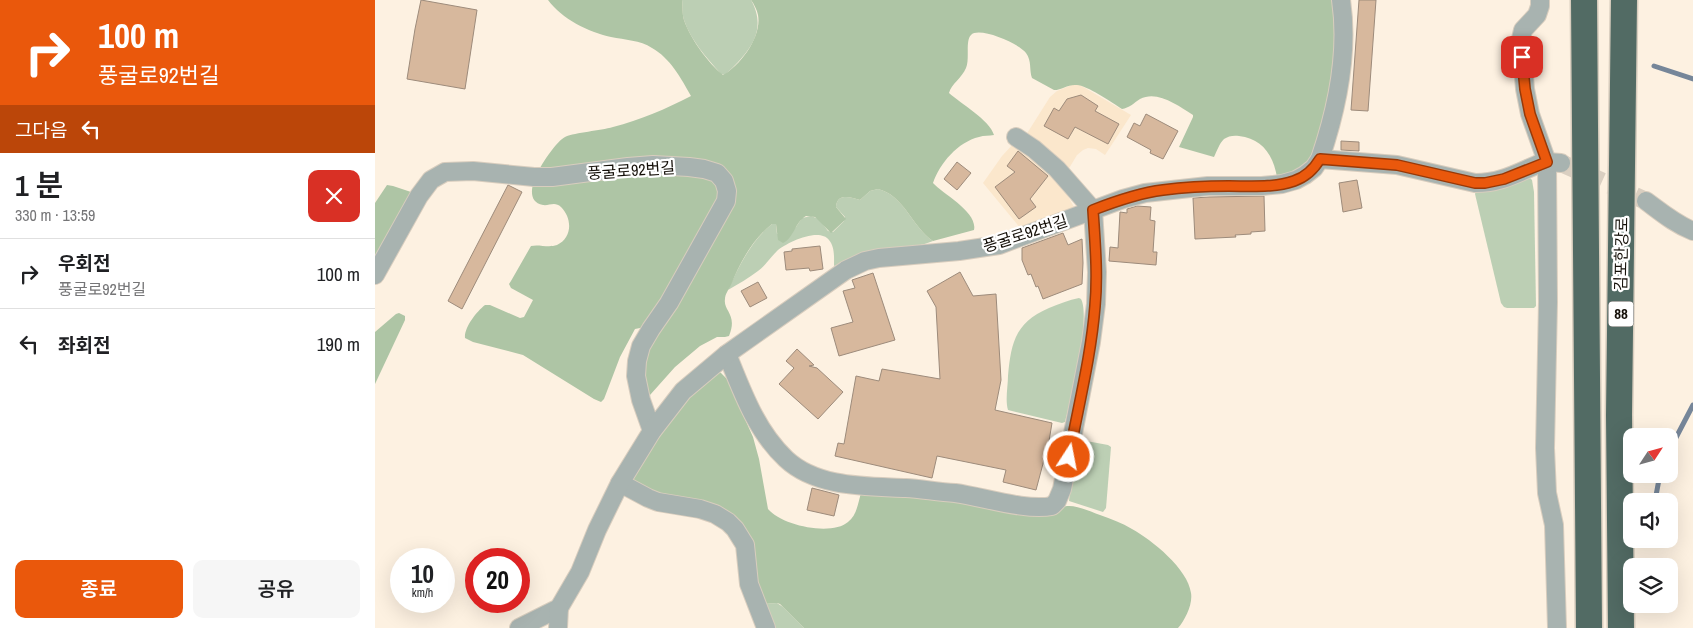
<!DOCTYPE html>
<html lang="ko">
<head>
<meta charset="utf-8">
<style>
	:root { --surface:#fff; --page:#f6f6f6; --text:#202124; --muted:#757577; --line:#e0e0e0; --accent:#ea580c }
	body { margin:0; font-family:"Archivo Narrow","Noto Sans KR",sans-serif; background:var(--page); color:var(--text); height:100vh; display:flex; flex-direction:column; font-size:19px; white-space:nowrap }
	* { box-sizing:border-box; margin:0 }
	p { font-size:16px; color:var(--muted) }
	.icon { flex:none; width:28px; height:28px; fill:none; stroke:currentColor; stroke-width:2; stroke-linecap:round; stroke-linejoin:round }
	.map { position:relative; flex:1; overflow:hidden }
	.drawer { display:flex; flex-direction:column; background:var(--surface); width:375px }
	.drawer>* { flex:none }
	.banner { background:#ea580c; color:#fff; overflow:hidden }
	.needle { width:32px; rotate:54deg }
	.tools { position:absolute; left:1248px; top:428px; display:grid; gap:10px }
	.tools a { display:grid; place-items:center; width:55px; height:55px; border-radius:10px; background:var(--surface); box-shadow:0 5px 20px #0002; font-size:25px }
	.speed { position:absolute; left:15px; top:548px; display:flex; gap:10px; font-size:25px; font-weight:700; text-align:center }
	.speed>* { display:grid; place-content:center; width:65px; height:65px; border-radius:50%; background:var(--surface); box-shadow:0 5px 20px #0002; line-height:1 }
	.speed small { font-size:12px; font-weight:400 }
	.speed .limit { border:8px solid #d22; background:#fff; color:#111 }
	.pin { position:absolute; display:grid; place-items:center; width:42px; height:42px; color:#fff; margin:-21px; border-radius:10px; box-shadow:0 2px 8px #0006 }
	.me { position:absolute; width:55px; margin:-28px; rotate:11deg; stroke-linejoin:round; filter:drop-shadow(0 0 4px #0008) }
	.turn { display:flex; align-items:center; gap:18px; height:105px; padding:0 15px; font-size:22px }
	.turn .icon { width:65px; height:65px; stroke-width:2.5 }
	.turn b { display:block; font-size:35px; line-height:42px }
	.then { display:flex; align-items:center; height:48px; padding:0 15px; background:#0003; gap:10px; font-size:19px }
	.round { display:grid; place-items:center; flex:none; width:52px; height:52px; border-radius:10px; background:var(--page) }
	.summary { display:flex; align-items:center; justify-content:space-between; height:85px; padding:0 15px }
	h1 { font-size:30px; font-weight:600; line-height:38px }
	.primary-button { display:flex; gap:10px; margin-top:auto; padding:10px 15px }
	.primary-button a { flex:1; height:58px; border-radius:10px; background:var(--accent); color:#fff; font-size:20px; font-weight:600; line-height:58px; text-align:center }
	.primary-button a+a { background:var(--page); color:var(--text) }
	ul { padding:0; list-style:none }
	li { display:flex; align-items:center; gap:15px; height:70px; padding:0 15px; border-top:1px solid var(--line) }
	li div { flex:1 }
	li b { display:block; font-size:19px }
	li em { font-style:normal }
	main { display:flex; flex:1; min-height:0 }
	.map>svg:first-child { display:block }
</style>
</head>
<body>
<main>
<section class="drawer">
<div class="banner">
<div class="turn"><svg class="icon" aria-label="right" viewBox="0 0 24 24"><path d="M7 20v-9h11M14 6l5 5-5 5"/></svg><div><b>100 m</b>풍굴로92번길</div></div>
<div class="then">그다음<svg class="icon" aria-label="left" viewBox="0 0 24 24"><path d="M17 20v-9H6M10 6l-5 5 5 5"/></svg></div>
</div>
<div class="summary"><div><h1>1 분</h1><p>330 m · 13:59</p></div><a class="round" style="background:#d93025;color:#fff"><svg class="icon" aria-label="close" viewBox="0 0 24 24"><path d="M6 6l12 12M18 6L6 18"/></svg></a></div>
<ul>
<li><svg class="icon" aria-label="right" viewBox="0 0 24 24"><path d="M7 20v-9h11M14 6l5 5-5 5"/></svg><div><b>우회전</b><p>풍굴로92번길</p></div><em>100 m</em></li>
<li><svg class="icon" aria-label="left" viewBox="0 0 24 24"><path d="M17 20v-9H6M10 6l-5 5 5 5"/></svg><div><b>좌회전</b></div><em>190 m</em></li>
</ul>
<div class="primary-button"><a>종료</a><a>공유</a></div>
</section>
<div class="map">
<svg width="1318" height="628" viewBox="0 0 1318 628">
	<rect width="100%" height="100%" fill="#fdf1e1"/>
	<g fill="#fbe7cc">
		<polygon points="699,84 705,85 756,115 730,155 721,149 713,148 708,150 702,155 693,170 651,135 675,97 682,91"/>
		<polygon points="639,143 686,184 699,207 646,229 608,183 627,156"/>
	</g>
	<g fill="#bccfb4">
		<path d="M307,0H376C394,32 372,54 350,75L346,74C332,58 316,41 309,20C307,14 308,6 307,0Z"/>
		<polygon points="1154,177 1157,180 1159,192 1161,306 1159,308 1132,308 1129,307 1126,303 1100,194 1101,191"/>
		<path d="M503,189C529,195 537,227 558,241C540,249 519,248 500,252C486,255 473,260 459,266C459,258 460,247 454,240C444,227 411,243 402,251C395,258 390,266 383,271C374,278 363,284 353,290C364,266 376,241 397,224H401L402,234L421,227L427,218L436,216L444,219L453,231L458,232L469,221L470,217L461,207C462,193 475,197 485,200L495,191Z"/>
		<path d="M704,298L706,299C716,317 696,400 690,422L687,423L633,410C630,400 633,386 633,376C636,342 641,322 674,308C684,304 694,300 704,298Z"/>
		<polygon points="706,440 733,445 736,447 731,508 728,512 694,501 696,482 705,441"/>
		<polygon points="402,603 408,607 429,628 396,628 389,604"/>
	</g>
	<g fill="#aec5a5">
		<path d="M173,0H307C308,6 307,14 309,20C315,38 333,63 348,75C366,65 387,36 383,15C382,10 379,4 376,0H960L962,13L957,89L938,157L923,172L902,177C898,154 887,139 864,136C859,135 853,136 849,139C844,144 842,151 839,157L804,147L818,117V115C803,106 783,90 765,99C759,103 754,108 747,109C738,103 711,85 702,85C693,84 687,90 679,90L657,78C654,70 657,61 651,53C645,44 604,26 596,35C590,41 595,59 591,68C587,78 576,84 574,93C585,103 615,120 619,135C614,136 609,135 604,137C583,142 565,163 558,183C568,194 603,212 599,230L558,241C537,227 529,195 503,189L495,191L485,200C475,197 462,193 461,207L471,219L456,233L440,217L431,216C420,222 419,238 408,243L403,240L401,224H397C378,239 365,262 356,285C354,289 350,294 350,299C348,311 363,314 354,336L350,337H342L325,346L300,367L275,395H273L266,374L278,334L265,328L260,329L245,357L229,399L226,402L219,399L148,355L98,342L90,338C89,328 101,312 110,305H115L145,318L149,317L158,300L136,288L134,284L136,281L156,246C164,244 173,248 182,245C198,237 197,218 186,207C180,201 174,206 168,205C150,202 158,180 164,170C168,162 182,141 190,137C201,132 225,131 238,127C265,120 291,109 316,96C306,78 295,58 277,48C265,40 250,40 236,37C213,32 187,19 173,0Z"/>
		<polygon points="12,185 18,186 36,192 0,266 0,203"/>
		<polygon points="24,313 30,316 30,320 0,384 0,332 21,314"/>
		<path d="M343,372L346,373L352,379L378,437L384,459L393,509C407,526 457,536 473,522C482,515 483,503 486,493L508,492L675,514C680,511 686,507 692,506C702,505 716,512 725,515C736,519 747,523 757,529C777,540 813,569 816,593C818,604 810,620 803,628H429L405,604L402,603L389,604L345,508L323,500L283,495L258,481L257,478L302,407Z"/>
	</g>
	<g fill="none" stroke-linecap="round" stroke-linejoin="round">
		<g stroke="#768699" stroke-width="5">
			<polyline points="1279,66 1318,79"/>
			<polyline points="1294,451 1318,405"/>
			<polyline points="1280,501 1285,474"/>
		</g>
	</g>
	<g fill="#d7b89d" stroke="#9d8b7b">
		<polygon points="46,0 102,10 90,89 32,79 40,29"/>
		<polygon points="984,0 1001,0 993,111 976,110"/>
		<polygon points="706,95 723,106 720,111 744,124 733,144 700,127 693,139 669,126 679,108 684,111 692,99"/>
		<polygon points="771,114 803,131 788,159 775,153 776,150 752,137 759,123 765,126"/>
		<polygon points="966,141 984,142 984,151 966,150"/>
		<polygon points="643,151 673,176 655,199 661,207 644,219 620,187 640,172 632,166"/>
		<polygon points="582,162 596,173 582,190 569,179"/>
		<polygon points="982,180 987,208 968,212 964,183"/>
		<polygon points="133,185 147,192 87,309 73,301"/>
		<polygon points="889,196 890,231 876,232 876,234 860,235 861,237 820,239 818,198 834,197"/>
		<polygon points="762,206 776,207 775,220 780,221 778,252 782,252 781,265 734,261 735,247 743,248 745,212 752,213 752,209"/>
		<polygon points="688,233 693,245 707,239 708,263 707,284 668,299 663,286 661,287 656,274 653,275 647,260 647,248"/>
		<polygon points="445,246 448,269 435,271 434,268 411,270 409,252 417,251 417,249"/>
		<polygon points="585,272 598,296 621,294 626,380 620,410 677,423 674,441 661,490 628,482 631,470 562,456 557,478 460,456 463,443 469,444 481,376 504,381 507,369 565,379 561,307 552,291"/>
		<polygon points="498,273 520,340 464,356 456,328 478,322 468,291 480,288 477,280"/>
		<polygon points="383,282 392,298 375,307 366,291"/>
		<polygon points="422,349 439,365 434,366 442,368 468,392 443,419 404,384 419,368 411,361"/>
		<polygon points="437,488 464,495 459,516 432,510"/>
	</g>
	<g fill="none" stroke-linecap="round" stroke-linejoin="round">
		<polyline stroke="#dacfc1" stroke-width="18" stroke-dasharray="18 9" stroke-linecap="butt" points="1186,163 1271,201"/>
		<defs>
			<g id="minor">
				<polyline points="1165,0 1165,6 1162,15 1148,30 1146,39 1150,89 1155,114 1172,162 1173,302 1170,448 1172,493 1179,525 1182,628"/>
				<path d="M945,159C962,109 974,53 966,0"/>
				<path d="M1271,201C1286,212 1300,224 1318,231"/>
				<polyline points="0,275 44,196 56,180 70,172 98,171 159,177 177,177 253,167 278,165 314,167 329,169 342,173 349,181 352,191 351,201 294,303 276,329 266,346 262,361 261,376 266,400 277,431"/>
				<path d="M352,354C367,391 381,431 411,459C442,488 492,486 531,488C547,489 563,492 580,493C609,497 650,511 677,506L682,501L687,489L716,342L721,304L722,272L718,210L682,169L659,149L641,137"/>
				<polyline points="245,483 273,498 283,502 325,509 340,514 353,522 360,529 370,545 374,584 391,628"/>
				<path d="M144,628L184,608L205,572L222,530L245,483L277,431L308,391L352,354L471,270L490,261L504,258L584,251L624,245L748,199L770,193L833,186H887L907,184L921,180L930,175L939,168L945,159L1022,165L1100,183C1126,183 1142,173 1166,163L1172,162L1186,163"/>
				<polyline points="183,628 184,608"/>
			</g>
			<g id="highway">
				<polyline points="1209,0 1214,628"/>
				<polyline points="1246,628 1244,415 1249,0"/>
			</g>
		</defs>
		<use href="#minor" stroke="#d8cdbe" stroke-width="20"/>
		<use href="#highway" stroke="#d8cdbe" stroke-width="29"/>
		<use href="#minor" stroke="#a8b3b0" stroke-width="18"/>
		<use href="#highway" stroke="#526b64" stroke-width="26"/>
	</g>
	<g fill="none" stroke-linecap="round" stroke-linejoin="round">
		<defs>
			<path id="route" d="M694,457C703,407 716,357 720,306C723,274 720,242 718,210C741,201 764,193 788,190C810,187 832,186 854,186C875,186 899,188 919,181C931,177 939,169 945,159L1022,165L1100,183H1110L1129,179L1172,162L1155,114L1150,89L1147,57"/>
		</defs>
		<use href="#route" stroke="#983908" stroke-width="12"/>
		<use href="#route" stroke="#ea580c" stroke-width="9"/>
	</g>
	<g text-anchor="middle" stroke-width="4.5" stroke-linejoin="round" paint-order="stroke">
		<rect fill="#fff" stroke="#5b5853" stroke-width="1" x="1233.5" y="301.5" width="25" height="25" rx="4"/>
		<g font-size="15" font-weight="bold" fill="#151009">
			<text x="1246" y="319">88</text>
		</g>
		<g font-size="16" fill="#151009" stroke="#fff">
			<text transform="translate(256 170) rotate(-4)" y="6">풍굴로92번길</text>
			<text transform="translate(650 233) rotate(-18)" y="6">풍굴로92번길</text>
			<text transform="translate(1246 254) rotate(-89)" y="6">김포한강로</text>
		</g>
	</g>
</svg>
<div class="tools">
<a><svg class="needle" viewBox="-14 -14 28 28"><path d="M0-13l5 13h-10z" fill="#e53935"/><path d="M0 13l5-13h-10z" fill="#757577"/></svg></a>
<a><svg class="icon" aria-label="sound" viewBox="0 0 24 24"><path d="M4 9h4l5-4v14l-5-4H4zM17 9q2 3 0 6"/></svg></a>
<a><svg class="icon" aria-label="layers" viewBox="0 0 24 24"><path d="M12 4l9 5-9 5-9-5zM3 14l9 5 9-5"/></svg></a>
</div>
<div class="speed"><div>10<small>km/h</small></div><div class="limit">20</div></div>
<div class="pin" style="left:1147px;top:57px;background:#d93025"><svg class="icon" aria-label="arrive" viewBox="0 0 24 24"><path d="M6 21V4h12l-3 4 3 4H6"/></svg></div>
<svg class="me" style="left:694px;top:457px" viewBox="-20 -20 40 40"><circle r="17" fill="#ea580c" stroke="#fff" stroke-width="3"/><path d="M0-11L8 9 0 5-8 9z" fill="#fff"/></svg>
</div>
</main>
</body>
</html>
